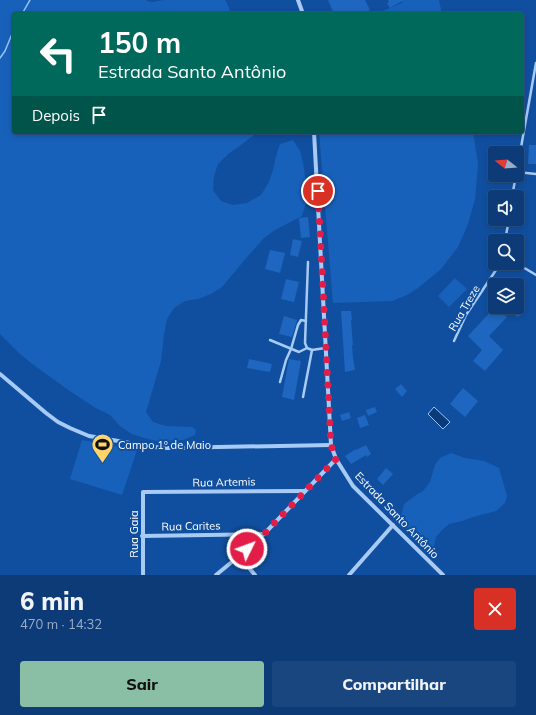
<!DOCTYPE html>
<html lang="pt">
<head>
<meta charset="utf-8">
<style>
	:root { --surface:#0c3b77; --page:#1a467f; --text:#f1f3f6; --muted:#9aadc6; --line:#2c5589; --accent:#8abfa5 }
	body { margin:0; font-family:Mulish,sans-serif; background:var(--page); color:var(--text); height:100vh; display:flex; flex-direction:column; font-size:15px; white-space:nowrap }
	* { box-sizing:border-box; margin:0 }
	p { font-size:13px; color:var(--muted) }
	.icon { flex:none; width:22px; height:22px; fill:none; stroke:currentColor; stroke-width:2; stroke-linecap:round; stroke-linejoin:round }
	.map { position:relative; height:575px; overflow:hidden }
	.drawer { display:flex; flex-direction:column; background:var(--surface); flex:1 }
	.drawer>* { flex:none }
	.banner { position:absolute; left:12px; top:12px; width:512px; height:122px; border-radius:4px; box-shadow:0 2px 6px #0003,0 0 0 1px var(--line); background:#00695c; color:#fff; overflow:hidden }
	.needle { width:26px; rotate:287deg }
	.buttons { position:absolute; left:488px; top:146px; display:grid; gap:8px }
	.buttons a { display:grid; place-items:center; width:36px; height:36px; border-radius:4px; background:var(--surface); box-shadow:0 2px 6px #0003,0 0 0 1px var(--line); font-size:20px }
	.pin { position:absolute; display:grid; place-items:center; width:34px; height:34px; color:#fff; margin:-17px; border:2px solid #fff; border-radius:50%; box-shadow:0 1px 4px #0007 }
	.me { position:absolute; width:44px; margin:-22px; rotate:48deg; stroke-linejoin:round; filter:drop-shadow(0 0 3px #0008) }
	.turn { display:flex; align-items:center; gap:14px; height:84px; padding:0 20px; font-size:18px }
	.turn .icon { width:52px; height:52px; stroke-width:2.5 }
	.turn b { display:block; font-size:28px; line-height:34px }
	.then { display:flex; align-items:center; height:38px; padding:0 20px; background:#0003; gap:8px; font-size:15px }
	.round { display:grid; place-items:center; flex:none; width:42px; height:42px; border-radius:4px; background:var(--page) }
	.summary { display:flex; align-items:center; justify-content:space-between; height:68px; padding:0 20px }
	h1 { font-size:24px; font-weight:800; line-height:30px }
	.primary-button { display:flex; gap:8px; margin-top:auto; padding:8px 20px }
	.primary-button a { flex:1; height:46px; border-radius:4px; background:var(--accent); color:#111; font-size:16px; font-weight:800; line-height:46px; text-align:center }
	.primary-button a+a { background:var(--page); color:var(--text) }
	.map>svg:first-child { display:block }
</style>
</head>
<body>
<div class="map">
<svg width="536" height="575" viewBox="0 0 536 575">
	<rect width="100%" height="100%" fill="#104f9f"/>
	<g fill="#1861ba">
		<polygon points="0,0 146,0 147,1 152,2 164,0 225,0 227,3 231,14 14,14 14,132 258,132 241,145 228,154 218,164 214,176 213,190 221,201 233,205 247,203 261,195 269,182 273,170 276,156 280,144 293,140 300,151 303,163 307,190 306,203 302,216 275,230 264,238 247,257 222,287 211,294 198,299 185,301 174,308 167,319 164,334 161,361 146,412 153,422 166,426 192,427 196,430 195,435 183,440 157,441 144,438 132,434 120,426 110,415 94,407 67,389 31,363 20,354 0,334"/>
		<polygon points="402,0 439,0 442,14 376,14 402,3"/>
		<polygon points="319,132 473,132 478,164 475,199 468,224 458,247 441,269 418,288 407,295 392,301 333,303"/>
		<polygon points="455,278 467,289 449,307 438,296"/>
		<polygon points="82,440 137,450 122,495 70,479"/>
		<polygon points="451,453 465,458 484,461 499,468 507,496 505,503 496,511 473,517 462,521 449,524 442,530 436,537 433,549 421,542 412,532 399,525 404,504 416,495 423,491 430,482 435,465 440,458"/>
	</g>
	<polygon fill="#093a7b" stroke="#99c5f9" points="434,407 450,422 443,429 428,414"/>
	<g fill="none" stroke-linecap="round" stroke-linejoin="round">
		<g stroke="#99c5f9" stroke-width="1.5">
			<polyline points="22,14 30,0"/>
			<polyline points="0,58 5,51 14,29"/>
		</g>
	</g>
	<g fill="#1e66bf">
		<polygon points="328,0 365,0 370,10 361,14 334,14"/>
		<polygon points="388,0 404,0 390,8 387,3 389,2"/>
		<polygon points="529,145 536,145 536,164 528,164"/>
		<polygon points="308,217 310,237 301,238 299,218"/>
		<polygon points="293,239 302,241 298,257 290,255"/>
		<polygon points="270,250 285,253 280,273 265,269"/>
		<polygon points="286,279 299,282 294,302 281,299"/>
		<polygon points="520,305 522,315 516,317 514,307"/>
		<polygon points="495,307 507,317 489,336 503,350 485,371 473,361 482,350 468,336"/>
		<polygon points="341,311 351,311 352,320 351,320 353,345 352,345 353,358 355,370 345,372"/>
		<polygon points="284,316 297,320 292,337 279,334"/>
		<polygon points="249,359 272,364 270,372 247,368"/>
		<polygon points="289,359 301,361 294,400 282,397"/>
		<polygon points="401,384 407,391 402,397 395,389"/>
		<polygon points="463,388 478,401 465,417 450,404"/>
		<polygon points="375,407 377,412 368,416 366,410"/>
		<polygon points="349,412 351,418 342,421 340,415"/>
		<polygon points="365,415 369,425 360,428 357,418"/>
		<polygon points="366,445 371,454 367,457 366,455 351,464 345,456 356,449 356,450"/>
		<polygon points="386,468 393,474 383,485 377,479"/>
	</g>
	<g fill="none" stroke-linecap="round" stroke-linejoin="round">
		<g stroke="#a7cbf5" stroke-width="2.5">
			<polyline points="517,170 536,63"/>
			<polyline points="517,172 536,174"/>
			<polyline points="512,197 516,175"/>
			<polyline points="505,241 509,219"/>
			<polyline points="308,262 305,343 307,348 312,350 325,348"/>
			<polyline points="516,263 536,275"/>
			<polyline points="270,340 299,352 307,348"/>
			<polyline points="454,341 466,315 496,270 499,263"/>
			<polyline points="280,382 286,360 291,349 298,325 301,320 306,321"/>
			<polyline points="303,397 312,350"/>
		</g>
		<g stroke="#a7cbf5" stroke-width="4">
			<polyline points="298,0 303,14"/>
			<polyline points="314,132 331,445 336,459 353,486 443,575"/>
			<polyline points="0,374 46,413 58,422 70,428 89,436 153,447 167,448 331,445"/>
			<polyline points="142,536 264,534"/>
			<polyline points="239,556 255,575"/>
			<polyline points="143,575 143,492 305,491"/>
			<polyline points="216,575 239,556 264,534 336,459"/>
			<polyline points="349,575 393,525"/>
		</g>
	</g>
	<g fill="none" stroke-linecap="round" stroke-linejoin="round">
		<polyline stroke="#e11d48" stroke-width="7" stroke-dasharray="0 12.6" points="247,549 264,534 336,459 331,445 318,191"/>
	</g>
	<defs>
		<symbol id="stadium-pin" viewBox="-11 -11 22 30"><path d="M0 17L-7.5 6A9.5 9.5 0 1 1 7.5 6Z" fill="#ffd46b" stroke="#104f9f"/><path d="M0-5a6.5 5 0 1 0 0 10a6.5 5 0 1 0 0-10ZM-3.5-1.8h7v3.6h-7Z" fill="#111"/></symbol>
	</defs>
	<g fill-rule="evenodd">
		<use href="#stadium-pin" x="90" y="432" width="25" height="34"/>
	</g>
	<g text-anchor="middle" stroke-width="4" stroke-linejoin="round" paint-order="stroke">
		<g font-size="11" fill="#fff" stroke="#104f9f">
			<text transform="translate(464 308) rotate(-60)" y="4">Rua Treze</text>
			<text transform="translate(224 482) rotate(-1)" y="4">Rua Artemis</text>
			<text transform="translate(397 515) rotate(46)" y="4">Estrada Santo Antônio</text>
			<text transform="translate(191 526) rotate(-1)" y="4">Rua Carites</text>
			<text transform="translate(134 534) rotate(-90)" y="4">Rua Gaia</text>
		</g>
		<g font-size="11" fill="#fff" stroke="#104f9f" text-anchor="start">
			<text x="118" y="449">Campo 1º de Maio</text>
		</g>
	</g>
</svg>
<div class="buttons">
<a><svg class="needle" viewBox="-14 -14 28 28"><path d="M0-13l5 13h-10z" fill="#e53935"/><path d="M0 13l5-13h-10z" fill="#9aadc6"/></svg></a>
<a><svg class="icon" aria-label="sound" viewBox="0 0 24 24"><path d="M4 9h4l5-4v14l-5-4H4zM17 9q2 3 0 6"/></svg></a>
<a><svg class="icon" aria-label="search" viewBox="0 0 24 24"><circle cx="10" cy="10" r="6"/><path d="M15 15l6 6"/></svg></a>
<a><svg class="icon" aria-label="layers" viewBox="0 0 24 24"><path d="M12 4l9 5-9 5-9-5zM3 14l9 5 9-5"/></svg></a>
</div>
<div class="pin" style="left:318px;top:191px;background:#d93025"><svg class="icon" aria-label="arrive" viewBox="0 0 24 24"><path d="M6 21V4h12l-3 4 3 4H6"/></svg></div>
<svg class="me" style="left:247px;top:549px" viewBox="-20 -20 40 40"><circle r="17" fill="#e11d48" stroke="#fff" stroke-width="3"/><path d="M0-11L8 9 0 5-8 9z" fill="#fff"/></svg>
<div class="banner">
<div class="turn"><svg class="icon" aria-label="left" viewBox="0 0 24 24"><path d="M17 20v-9H6M10 6l-5 5 5 5"/></svg><div><b>150 m</b>Estrada Santo Antônio</div></div>
<div class="then">Depois<svg class="icon" aria-label="arrive" viewBox="0 0 24 24"><path d="M6 21V4h12l-3 4 3 4H6"/></svg></div>
</div>
</div>
<section class="drawer">
<div class="summary"><div><h1>6 min</h1><p>470 m · 14:32</p></div><a class="round" style="background:#d93025;color:#fff"><svg class="icon" aria-label="close" viewBox="0 0 24 24"><path d="M6 6l12 12M18 6L6 18"/></svg></a></div>
<div class="primary-button"><a>Sair</a><a>Compartilhar</a></div>
</section>
</body>
</html>
